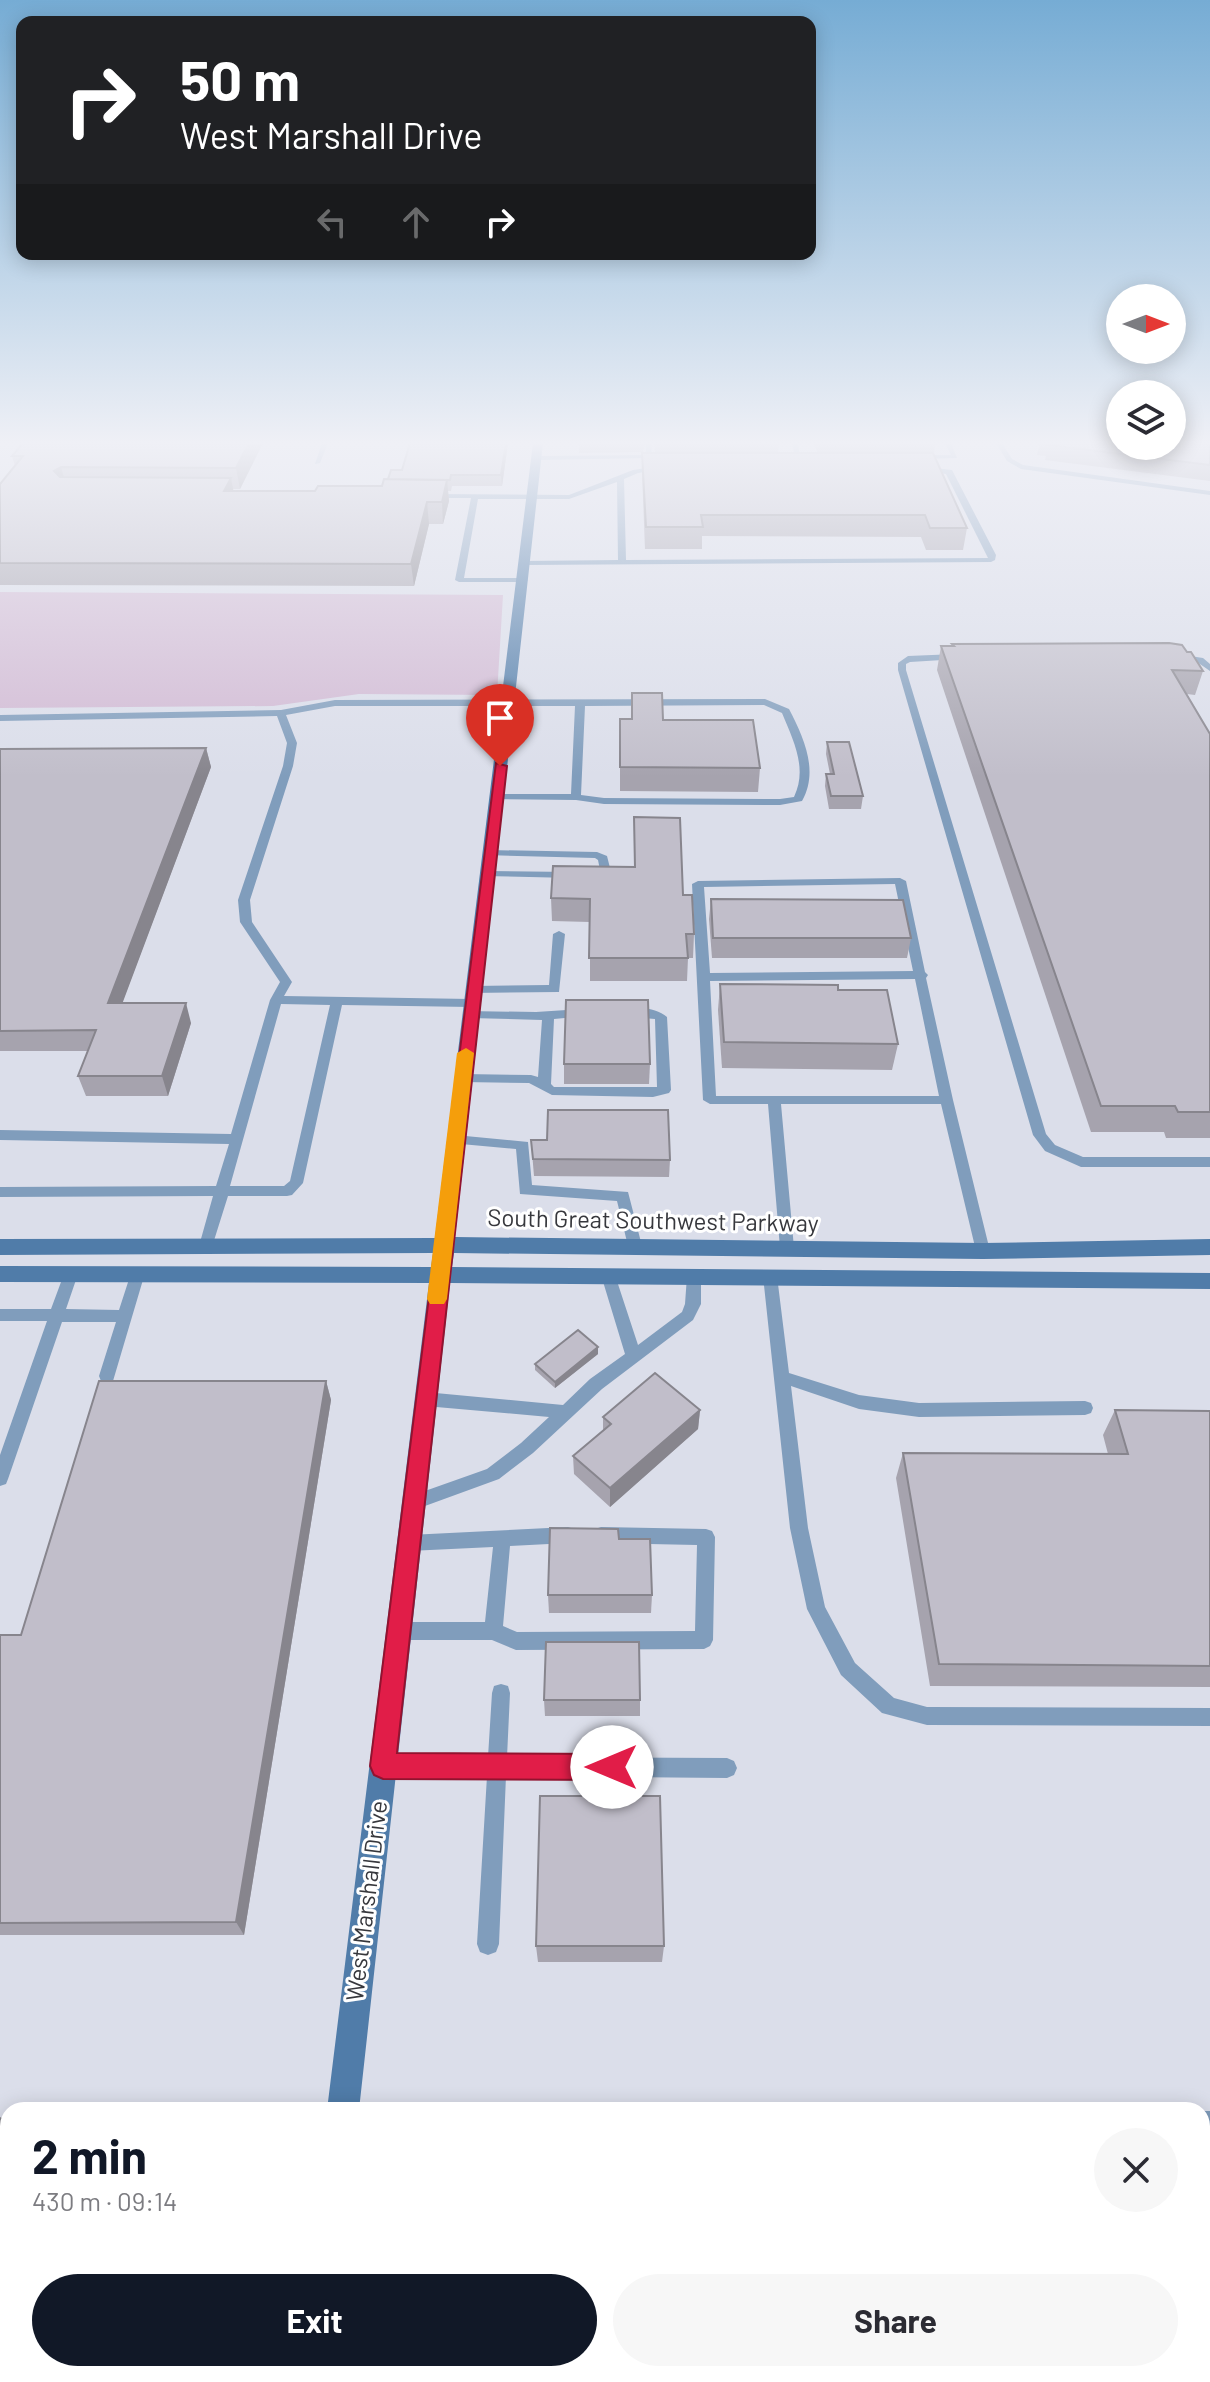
<!DOCTYPE html>
<html lang="en">
<head>
<meta charset="utf-8">
<style>
	:root { --surface:#fff; --page:#f7f7f7; --text:#2b2b33; --muted:#7c7c81; --accent:#111827 }
	body { margin:0; font-family:Barlow,sans-serif; background:var(--page); color:var(--text); height:100vh; display:flex; flex-direction:column; font-size:30px; white-space:nowrap }
	* { box-sizing:border-box; margin:0 }
	p { font-size:26px; color:var(--muted) }
	.icon { flex:none; width:44px; height:44px; fill:none; stroke:currentColor; stroke-width:2; stroke-linecap:round; stroke-linejoin:round }
	.map { position:relative; flex:1; overflow:hidden }
	.drawer { position:absolute; left:0px; top:2102px; width:1210px; height:280px; display:flex; flex-direction:column; background:var(--surface); border-radius:24px 24px 0 0; box-shadow:0 4px 20px #0003 }
	.drawer>* { flex:none }
	.banner { position:absolute; left:16px; top:16px; width:800px; height:244px; border-radius:16px; box-shadow:0 4px 20px #0003; background:#202124; color:#fff; overflow:hidden }
	.needle { width:52px; rotate:90deg }
	.controls { position:absolute; left:1106px; top:284px; display:grid; gap:16px }
	.controls a { display:grid; place-items:center; width:80px; height:80px; border-radius:50%; background:var(--surface); box-shadow:0 4px 20px #0003; font-size:40px }
	.pin { position:absolute; display:grid; place-items:center; width:68px; height:68px; color:#fff; margin:-82px -34px; border-radius:50% 50% 50% 0; rotate:-45deg; box-shadow:0 0 8px #0007 }
	.pin .icon { rotate:45deg }
	.me { position:absolute; width:88px; margin:-44px; rotate:270deg; stroke-linejoin:round; filter:drop-shadow(0 0 6px #0008) }
	.turn { display:flex; align-items:center; gap:28px; height:168px; padding:0 32px; font-size:36px }
	.turn .icon { width:104px; height:104px; stroke-width:2.5 }
	.turn b { display:block; font-size:56px; line-height:68px }
	.lanes { display:flex; align-items:center; height:76px; padding:0 32px; background:#0003; justify-content:center; gap:40px; direction:ltr }
	.lanes .off { opacity:.35 }
	.round { display:grid; place-items:center; flex:none; width:84px; height:84px; border-radius:42px; background:var(--page) }
	.headline { display:flex; align-items:center; justify-content:space-between; height:136px; padding:0 32px }
	h1 { font-size:48px; font-weight:700; line-height:60px; color:var(--accent) }
	.cta { display:flex; gap:16px; margin-top:auto; padding:16px 32px }
	.cta a { flex:1; height:92px; border-radius:48px; background:var(--accent); color:#fff; font-size:32px; font-weight:700; line-height:92px; text-align:center }
	.cta a+a { background:var(--page); color:var(--text) }
	.map>svg:first-child { display:block }
</style>
</head>
<body>
<div class="map">
<svg width="1210" height="2382" viewBox="0 0 1210 2382">
	<rect width="100%" height="100%" fill="#dbdeea"/>
	<polygon fill="#d1b9d3" points="0,592 503,595 497,695 359,694 273,706 0,708"/>
	<g fill="none" stroke-linecap="round" stroke-linejoin="round">
		<g fill="#809dbc" fill-rule="evenodd">
			<polygon points="322,443 328,443 320,463 315,464"/>
			<polygon points="646,443 652,443 651,458 537,460 534,458 537,456 646,455"/>
			<polygon points="792,443 798,443 800,458 795,457"/>
			<polygon points="945,443 951,443 957,458 918,459 915,457 918,455 951,455"/>
			<polygon points="996,443 1002,443 1012,459 1023,465 1210,491 1210,495 1021,469 1007,461"/>
			<polygon points="660,466 662,469 638,473 624,479 626,560 988,558 946,474 923,470 925,467 952,470 996,555 995,560 991,562 522,565 521,563 525,561 618,560 617,482 569,499 478,499 464,578 524,578 528,580 524,582 459,582 455,580 471,498 428,498 428,494 569,495 633,470"/>
			<polygon points="956,654 959,655 959,659 910,662 906,664 906,670 1046,1134 1055,1145 1083,1157 1210,1157 1210,1167 1081,1167 1045,1151 1033,1135 898,670 898,663 908,656"/>
			<polygon points="1177,654 1203,658 1210,664 1210,671 1197,662 1174,659 1173,657"/>
			<path d="M765,699L789,709C804,738 819,771 802,801L780,805L604,804L576,800L492,799L491,797L496,794H571L575,706H335L286,715L297,743L293,766L250,900L252,922L292,982L284,996L471,999L477,1003L471,1007L342,1005L303,1183L292,1195L287,1196H228L211,1250H201L199,1246L213,1196L0,1197V1187L216,1186L229,1144L0,1140V1130L231,1134L270,1000L280,982L240,922L238,900L283,766L287,743L277,716L0,721V715L281,710L335,700ZM764,705L782,713C793,740 808,768 794,797L780,799L604,798L581,795L585,706ZM281,1004L330,1005L290,1181L284,1186H230Z"/>
			<polygon points="489,850 597,852 607,856 611,872 606,875 589,877 589,873 600,870 598,860 595,858 485,855 485,851"/>
			<polygon points="486,871 572,872 577,875 572,878 482,876 481,874"/>
			<path d="M900,878L906,881L925,972L928,975L926,978L953,1100L990,1251L988,1255H978L976,1251L941,1104H781L794,1248L792,1252H782L780,1248L768,1104H710L703,1100L692,884L698,881ZM895,884L913,971L710,973L704,887ZM915,979L939,1096H716L710,981Z"/>
			<polygon points="559,931 565,934 559,992 469,993 467,990 473,986 549,985 553,934"/>
			<path d="M582,1009L586,1010L588,1013L586,1016L554,1019L551,1084L554,1087H657L655,1019L630,1017L624,1013C635,1005 656,1008 667,1017L671,1090L669,1093L653,1097L552,1095L529,1083L463,1082L457,1078L463,1074L531,1075L538,1077L542,1020L470,1018L464,1014L466,1011L536,1012Z"/>
			<polygon points="455,1135 528,1142 532,1185 628,1192 642,1246 640,1250 630,1250 628,1246 617,1201 520,1194 516,1149 450,1143 448,1140 450,1137"/>
			<polygon points="138,1267 143,1269 145,1273 113,1381 107,1383 101,1381 99,1376 116,1322 62,1322 8,1479 6,1484 0,1486 0,1455 47,1321 0,1321 0,1309 51,1309 64,1274 66,1270 76,1270 78,1274 66,1309 119,1310 131,1273 133,1269"/>
			<polygon points="608,1269 613,1271 615,1275 638,1345 682,1312 685,1304 687,1276 689,1272 699,1272 701,1276 701,1304 693,1320 602,1389 533,1453 499,1479 414,1510 408,1507 406,1502 408,1497 487,1469 521,1443 549,1417 425,1406 419,1404 417,1399 419,1394 425,1392 563,1405 590,1379 625,1354 601,1275 603,1271"/>
			<polygon points="770,1270 775,1272 777,1276 789,1373 859,1395 919,1403 1085,1401 1091,1403 1093,1408 1091,1413 1085,1415 919,1417 859,1409 791,1386 808,1528 825,1607 855,1663 894,1698 927,1707 1210,1708 1210,1726 927,1725 882,1713 841,1675 807,1609 790,1528 763,1276 765,1272"/>
			<polygon points="568,1527 574,1529 577,1535 574,1541 568,1543 510,1546 503,1626 517,1632 695,1631 697,1545 601,1543 595,1541 592,1535 595,1529 601,1527 706,1529 712,1531 715,1537 713,1640 710,1646 704,1649 516,1650 492,1640 399,1640 393,1637 390,1631 393,1625 399,1622 485,1622 493,1547 409,1551 403,1549 400,1543 403,1537 409,1535"/>
			<polygon points="501,1684 508,1686 510,1693 507,1757 727,1758 734,1761 737,1768 734,1775 727,1778 506,1776 499,1944 496,1952 488,1955 480,1952 477,1944 487,1776 383,1776 376,1773 373,1766 376,1759 383,1756 488,1757 492,1693 494,1686"/>
			<rect x="1202" y="2111" width="8" height="22"/>
			<polygon points="476,2374 502,2374 501,2382 475,2382"/>
			<polygon points="573,2374 599,2374 598,2382 572,2382"/>
		</g>
		<g fill="#507ca9" fill-rule="evenodd">
			<polygon points="533,443 543,443 455,1237 983,1243 1210,1239 1210,1255 983,1259 454,1253 452,1267 1210,1273 1210,1289 450,1283 359,2110 327,2110 429,1283 0,1282 0,1266 431,1267 433,1253 0,1255 0,1239 435,1238"/>
			<polygon points="293,2374 329,2374 328,2382 292,2382"/>
		</g>
	</g>
	<g fill="#a6a3ae">
		<polygon points="23,443 263,443 240,489 233,489 233,491 315,491 382,486 388,479 402,470 508,443 502,486 452,486 451,491 448,491 449,501 443,524 429,524 414,586 0,585 0,484 15,466 12,456"/>
		<polygon points="579,443 645,443 643,452 579,453"/>
		<polygon points="654,443 779,443 778,452 655,452"/>
		<polygon points="814,443 935,443 934,452 817,452"/>
		<polygon points="1040,443 1210,443 1210,481 1045,460 1046,456 1037,455"/>
		<polygon points="642,453 933,453 967,528 963,550 926,550 921,537 702,536 702,549 645,549 642,473"/>
		<polygon points="952,644 1187,652 1203,671 1195,695 1187,694 1210,734 1210,1138 1166,1138 1164,1132 1091,1132 937,670 941,646 952,646"/>
		<polygon points="632,693 663,720 760,768 758,792 620,791 620,719 631,719"/>
		<polygon points="827,742 863,796 861,809 829,809 825,786 826,774 830,774 826,754"/>
		<polygon points="206,748 211,767 122,1003 191,1023 168,1096 86,1096 78,1076 88,1051 0,1051 0,749"/>
		<polygon points="634,867 683,895 694,934 693,958 688,958 687,981 590,981 590,922 552,921 551,898"/>
		<polygon points="711,899 911,938 907,958 712,958 709,919"/>
		<polygon points="720,984 838,990 898,1044 892,1070 722,1068 718,1010"/>
		<polygon points="564,1064 650,1064 649,1084 564,1084"/>
		<polygon points="531,1140 670,1160 669,1177 534,1176"/>
		<polygon points="598,1347 598,1354 555,1388 535,1370 535,1364"/>
		<polygon points="326,1381 331,1400 244,1935 0,1935 0,1635 21,1635"/>
		<polygon points="700,1410 698,1429 610,1507 574,1474 573,1456 603,1431 603,1417"/>
		<polygon points="1115,1410 1210,1411 1210,1687 930,1686 896,1478 903,1453 1108,1454 1103,1435"/>
		<polygon points="619,1539 652,1595 651,1613 549,1613 548,1595"/>
		<polygon points="544,1700 640,1700 640,1716 545,1716"/>
		<polygon points="536,1946 664,1946 662,1962 538,1962"/>
	</g>
	<g fill="#87858d">
		<polygon points="249,443 263,443 240,489 236,468"/>
		<polygon points="506,443 508,443 502,486 501,475"/>
		<polygon points="61,467 67,488 54,471"/>
		<polygon points="231,478 235,499 224,491"/>
		<polygon points="447,480 449,501 443,524 442,502"/>
		<polygon points="427,502 429,524 414,586 411,564"/>
		<polygon points="206,748 211,767 115,1023 108,1003"/>
		<polygon points="186,1003 191,1023 168,1096 162,1076"/>
		<polygon points="598,1347 598,1354 555,1388 555,1382"/>
		<polygon points="326,1381 331,1400 244,1935 236,1922"/>
		<polygon points="700,1410 698,1429 610,1507 610,1488"/>
		<polygon points="0,2117 8,2121 8,2141 0,2173"/>
	</g>
	<g fill="#c1beca" stroke="#87858d" stroke-width="2">
		<polygon points="23,443 249,443 236,468 61,467 54,471 60,477 231,478 224,491 315,491 318,486 382,486 384,479 447,480 442,502 427,502 411,564 0,563 0,484 23,456 12,456"/>
		<polygon points="410,443 506,443 501,475 451,475 450,480 388,479 391,470 402,470"/>
		<polygon points="1049,443 1120,443 1120,446 1172,446 1172,443 1210,443 1210,465 1048,445"/>
		<polygon points="642,453 933,453 967,528 930,528 925,515 701,515 703,527 646,527"/>
		<polygon points="1169,643 1182,645 1187,652 1191,652 1203,671 1172,670 1210,734 1210,1112 1178,1112 1175,1106 1101,1106 941,646 954,646 952,644"/>
		<polygon points="632,693 662,693 663,720 753,720 760,768 620,767 620,719 632,719"/>
		<polygon points="827,742 849,742 863,796 831,796 826,774 834,774"/>
		<polygon points="206,748 108,1003 186,1003 162,1076 78,1076 96,1030 0,1031 0,749"/>
		<polygon points="634,817 680,818 683,895 692,895 694,934 686,934 688,958 589,958 590,899 551,898 553,866 635,867"/>
		<polygon points="711,899 903,900 911,938 713,938"/>
		<polygon points="720,984 838,985 838,990 887,990 898,1044 724,1042"/>
		<polygon points="566,1000 648,1000 650,1064 564,1064"/>
		<polygon points="548,1110 668,1110 670,1160 533,1159 531,1140 547,1140"/>
		<polygon points="578,1330 598,1347 555,1382 535,1364"/>
		<polygon points="655,1373 700,1410 610,1488 573,1456 611,1424 603,1417"/>
		<polygon points="99,1381 326,1381 236,1922 0,1923 0,1635 21,1635"/>
		<polygon points="1115,1410 1210,1411 1210,1666 939,1664 903,1453 1128,1454"/>
		<polygon points="550,1528 618,1529 619,1539 650,1539 652,1595 548,1595"/>
		<polygon points="546,1642 639,1642 640,1700 544,1700"/>
		<polygon points="540,1796 660,1796 664,1946 536,1946"/>
		<polygon points="1202,2138 1210,2138 1210,2382 633,2382 633,2374 1202,2374"/>
	</g>
	<linearGradient id="sky" x2="0" y2="1"><stop stop-color="#76acd4"/><stop offset="0.57" stop-color="#eff0f6"/><stop offset="1" stop-color="#eff0f6" stop-opacity="0"/></linearGradient>
	<rect width="1210" height="777" fill="url(#sky)"/>
	<polygon fill="#e11d48" stroke="#92132f" stroke-width="2" points="496,763 507,766 397,1753 612,1754 621,1758 625,1767 621,1776 612,1780 383,1779 374,1775 370,1766"/>
	<polygon fill="#f59e0b" points="466,1048 474,1053 447,1299 444,1304 430,1304 427,1299 457,1053"/>
	<g text-anchor="middle" stroke-width="6" stroke-linejoin="round" paint-order="stroke">
		<g font-size="24" fill="#37383d" stroke="#fff">
			<text transform="translate(653 1221) rotate(1)" y="8">South Great Southwest Parkway</text>
			<text transform="translate(367 1901) rotate(-83)" y="8">West Marshall Drive</text>
		</g>
	</g>
</svg>
<div class="controls">
<a><svg class="needle" viewBox="-14 -14 28 28"><path d="M0-13l5 13h-10z" fill="#e53935"/><path d="M0 13l5-13h-10z" fill="#7c7c81"/></svg></a>
<a><svg class="icon" aria-label="layers" viewBox="0 0 24 24"><path d="M12 4l9 5-9 5-9-5zM3 14l9 5 9-5"/></svg></a>
</div>
<div class="pin" style="left:500px;top:766px;background:#d93025"><svg class="icon" aria-label="arrive" viewBox="0 0 24 24"><path d="M6 21V4h12l-3 4 3 4H6"/></svg></div>
<svg class="me" style="left:612px;top:1767px" viewBox="-20 -20 40 40"><circle r="19" fill="#fff"/><path d="M0-13L10 11 0 6-10 11z" fill="#e11d48"/></svg>
<div class="banner">
<div class="turn"><svg class="icon" aria-label="right" viewBox="0 0 24 24"><path d="M7 20v-9h11M14 6l5 5-5 5"/></svg><div><b>50 m</b>West Marshall Drive</div></div>
<div class="lanes"><svg class="icon off" aria-label="left" viewBox="0 0 24 24"><path d="M17 20v-9H6M10 6l-5 5 5 5"/></svg><svg class="icon off" aria-label="ahead" viewBox="0 0 24 24"><path d="M12 20V5M6 11l6-6 6 6"/></svg><svg class="icon" aria-label="right" viewBox="0 0 24 24"><path d="M7 20v-9h11M14 6l5 5-5 5"/></svg></div>
</div>
<section class="drawer">
<div class="headline"><div><h1>2 min</h1><p>430 m · 09:14</p></div><a class="round"><svg class="icon" aria-label="close" viewBox="0 0 24 24"><path d="M6 6l12 12M18 6L6 18"/></svg></a></div>
<div class="cta"><a>Exit</a><a>Share</a></div>
</section>
</div>
</body>
</html>
